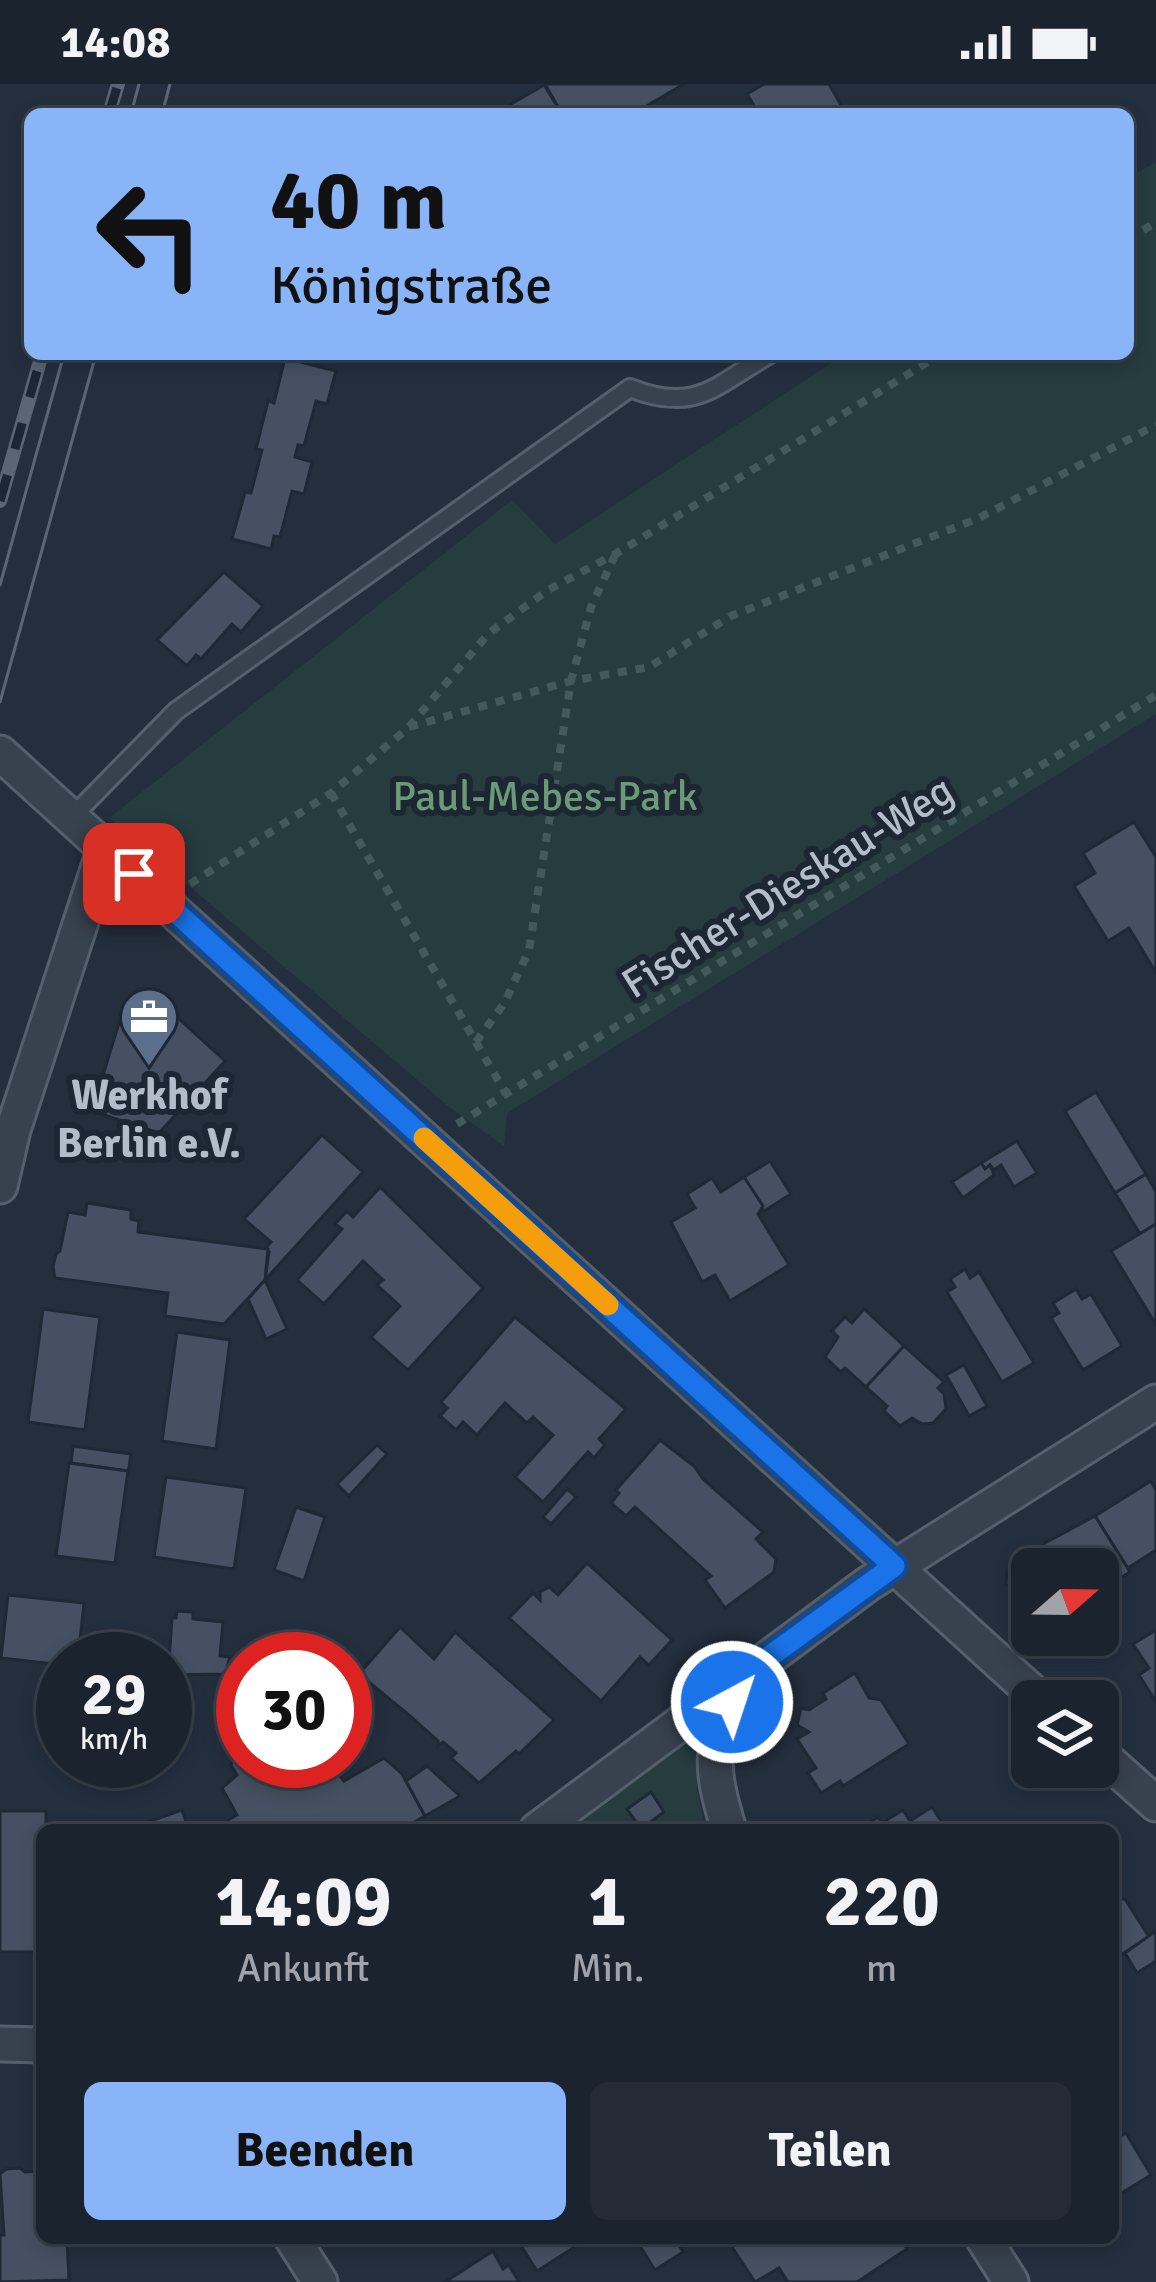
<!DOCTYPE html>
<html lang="de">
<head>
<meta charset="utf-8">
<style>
	:root { --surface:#1b232e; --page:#242b36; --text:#f1f3f6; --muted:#a0a4aa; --line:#39404a; --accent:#8ab4f8 }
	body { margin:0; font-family:Signika,sans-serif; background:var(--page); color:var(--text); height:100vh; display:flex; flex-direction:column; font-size:45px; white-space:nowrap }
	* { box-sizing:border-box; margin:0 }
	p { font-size:39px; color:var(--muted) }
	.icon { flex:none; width:66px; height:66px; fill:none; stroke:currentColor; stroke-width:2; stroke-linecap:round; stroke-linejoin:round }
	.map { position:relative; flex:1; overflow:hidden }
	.side { position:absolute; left:36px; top:1740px; width:1083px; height:420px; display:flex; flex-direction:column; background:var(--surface); border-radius:18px; box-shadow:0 6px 18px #0003,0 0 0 3px var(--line) }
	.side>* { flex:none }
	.banner { position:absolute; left:24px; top:24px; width:1110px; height:252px; border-radius:18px; box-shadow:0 6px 18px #0003,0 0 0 3px var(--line); background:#8ab4f8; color:#111; overflow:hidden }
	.needle { width:78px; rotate:70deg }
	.tools { position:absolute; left:1011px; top:1464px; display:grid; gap:24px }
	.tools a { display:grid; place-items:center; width:108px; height:108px; border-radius:18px; background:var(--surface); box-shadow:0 6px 18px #0003,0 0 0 3px var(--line); font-size:60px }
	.speed { position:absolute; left:36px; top:1548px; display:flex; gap:24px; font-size:60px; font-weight:700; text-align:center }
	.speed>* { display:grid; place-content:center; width:156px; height:156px; border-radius:50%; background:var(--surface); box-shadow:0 6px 18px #0003,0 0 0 3px var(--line); line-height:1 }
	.speed small { font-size:30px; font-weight:400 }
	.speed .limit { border:18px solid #d22; background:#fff; color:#111 }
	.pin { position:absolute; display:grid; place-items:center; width:102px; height:102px; color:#fff; margin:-51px; border-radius:24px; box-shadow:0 6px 18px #0006 }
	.me { position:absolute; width:132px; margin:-66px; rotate:40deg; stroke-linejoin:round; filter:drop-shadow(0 0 9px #0008) }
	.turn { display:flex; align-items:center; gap:42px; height:252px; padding:0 48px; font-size:54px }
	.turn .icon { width:156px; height:156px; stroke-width:2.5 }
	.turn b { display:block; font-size:84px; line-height:102px }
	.eta { display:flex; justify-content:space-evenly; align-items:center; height:204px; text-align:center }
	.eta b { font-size:72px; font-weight:700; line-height:84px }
	.button { display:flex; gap:24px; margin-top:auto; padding:24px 48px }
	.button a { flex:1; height:138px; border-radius:18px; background:var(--accent); color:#111; font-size:48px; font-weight:700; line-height:138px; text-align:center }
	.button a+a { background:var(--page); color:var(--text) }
	.status { display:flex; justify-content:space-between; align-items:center; height:84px; padding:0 60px; background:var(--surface); direction:ltr }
	.status svg { height:33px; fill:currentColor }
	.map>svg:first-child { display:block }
</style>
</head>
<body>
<div class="status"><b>14:08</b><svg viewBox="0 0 49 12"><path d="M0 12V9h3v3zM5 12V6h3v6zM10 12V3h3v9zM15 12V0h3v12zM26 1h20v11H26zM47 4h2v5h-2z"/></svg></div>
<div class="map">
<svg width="1156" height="2198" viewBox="0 0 1156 2198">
	<rect width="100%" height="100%" fill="#242f3e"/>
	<g fill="#263c3f">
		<polygon points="1156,78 1156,630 507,1029 504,1062 448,1022 109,734 512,416 555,460 845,270 1128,270 1128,94"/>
		<polygon points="697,1651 697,1705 706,1746 566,1746"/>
	</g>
	<g fill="#455162" stroke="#1f2835" stroke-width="3">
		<polygon points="545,0 684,0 633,30 562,30"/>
		<polygon points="764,0 829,0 846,30 759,30 747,10"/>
		<polygon points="544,1 562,30 494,30"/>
		<polygon points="285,274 336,287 327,320 316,317 304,362 298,361 295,373 312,378 304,410 292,407 280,453 274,452 271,465 232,455 245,408 251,409 262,366 256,365 268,317 274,319"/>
		<polygon points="224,488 263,522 241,548 232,540 201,575 196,571 187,582 157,556"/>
		<polygon points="1134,738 1156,773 1156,889 1129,844 1108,857 1074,802 1095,789 1083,769"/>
		<polygon points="153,911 225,977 159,1049 92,1027 123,926 127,918"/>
		<polygon points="1096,1008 1146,1090 1115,1109 1065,1027"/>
		<polygon points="322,1051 363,1088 265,1196 269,1168 265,1165 271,1158 244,1135"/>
		<polygon points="1017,1057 1037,1089 1014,1103 1001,1081 994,1086 990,1081 985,1085 981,1079"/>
		<polygon points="770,1077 791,1110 764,1127 744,1093"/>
		<polygon points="981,1079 985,1085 990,1081 994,1091 963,1114 952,1098"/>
		<polygon points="1146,1090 1156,1108 1156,1140 1140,1150 1115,1109"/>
		<polygon points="744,1093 763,1122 758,1130 789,1181 730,1217 715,1191 702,1198 671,1138 695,1124 687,1110 712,1094 721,1108"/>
		<polygon points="380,1103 483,1204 408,1286 371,1253 400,1222 377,1201 383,1196 363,1177 324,1220 297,1196 342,1145 335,1140 347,1127 353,1133"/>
		<polygon points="87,1119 131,1126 131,1135 139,1137 138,1148 268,1165 265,1196 224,1240 165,1232 168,1209 55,1194 53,1183 56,1170 60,1167 68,1128 85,1131"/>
		<polygon points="1156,1140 1156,1241 1111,1167"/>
		<polygon points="965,1185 970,1194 979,1188 1034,1279 1002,1298 947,1208 955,1203 950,1195"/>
		<polygon points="265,1196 287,1245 266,1255 248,1215"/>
		<polygon points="1076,1205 1082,1215 1091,1210 1122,1262 1083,1286 1051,1234 1059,1229 1053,1219"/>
		<polygon points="43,1225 100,1233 85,1346 28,1338"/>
		<polygon points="864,1225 904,1262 866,1303 845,1284 841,1288 825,1273 838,1253 832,1247 845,1233 852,1239"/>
		<polygon points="515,1233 626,1325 599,1355 605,1361 594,1374 588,1368 543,1418 515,1393 553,1351 533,1333 527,1339 505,1319 477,1351 463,1338 456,1346 440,1332 447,1324 441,1318"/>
		<polygon points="177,1248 230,1256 216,1365 162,1357"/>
		<polygon points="904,1262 944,1298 938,1304 944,1310 946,1325 933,1339 922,1340 912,1334 900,1342 884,1327 887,1322 866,1303"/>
		<polygon points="964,1281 987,1322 969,1332 946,1291"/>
		<polygon points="660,1356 694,1382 703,1395 763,1448 756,1455 776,1475 774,1488 725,1524 705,1496 711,1492 635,1423 626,1432 611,1419 619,1409 616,1406"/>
		<polygon points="377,1361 387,1370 349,1412 337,1400"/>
		<polygon points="73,1362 131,1370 128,1390 128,1387 71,1379"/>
		<polygon points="69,1379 128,1387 115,1479 56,1472"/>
		<polygon points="166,1393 246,1404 234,1485 154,1473"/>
		<polygon points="1151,1397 1156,1406 1156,1466 1128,1484 1130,1488 1095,1432"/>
		<polygon points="567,1405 576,1413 551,1440 543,1433"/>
		<polygon points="296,1423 325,1433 304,1497 274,1486"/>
		<polygon points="1095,1432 1130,1488 1098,1508 1098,1485 1032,1485 1032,1524 1011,1501 1006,1501 1007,1486 1012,1487 1045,1459"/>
		<polygon points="587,1479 672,1556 649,1581 640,1573 601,1617 509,1534 533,1509 540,1516 540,1508 549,1503 558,1511"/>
		<polygon points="8,1511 84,1519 78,1575 63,1575 63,1581 1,1574"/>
		<polygon points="177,1527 193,1528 193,1535 223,1538 220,1572 230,1573 225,1590 168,1591 172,1534 176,1534"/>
		<polygon points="400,1543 434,1575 455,1548 554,1636 519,1670 516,1667 479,1699 451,1674 456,1669 443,1658 438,1662 438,1657 410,1632 359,1590"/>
		<polygon points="1156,1546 1156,1618 1139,1591 1149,1584 1133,1560"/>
		<polygon points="855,1589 869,1614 881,1616 909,1660 843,1702 840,1697 821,1709 808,1689 816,1684 797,1655 809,1648 797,1641 801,1624 809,1626 826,1615 823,1609"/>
		<polygon points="46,1614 63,1615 63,1665 44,1665"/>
		<polygon points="165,1614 182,1615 179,1671 165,1670"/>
		<polygon points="243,1667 243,1677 262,1677 274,1696 279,1693 282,1697 315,1678 323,1692 336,1687 344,1697 384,1674 402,1690 425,1732 400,1746 246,1746 244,1742 234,1746 228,1736 237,1731 222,1704 237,1691 231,1681 234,1672"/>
		<polygon points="427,1682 460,1712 425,1732 406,1697"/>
		<polygon points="651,1708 664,1728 641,1745 627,1725"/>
		<polygon points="932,1723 947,1746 870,1746 866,1741 878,1733 882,1739 903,1726 910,1737"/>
		<polygon points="182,1726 189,1746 130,1746 130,1744"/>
		<polygon points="0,1727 46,1727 46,1744 130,1744 42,1746 42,1868 0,1868"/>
		<polygon points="1113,1807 1118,1815 1125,1815 1149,1853 1113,1876"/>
		<polygon points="1156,1847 1156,1877 1137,1889 1125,1869"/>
		<polygon points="1113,2046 1118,2054 1126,2049 1151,2091 1120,2110 1116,2103 1113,2105"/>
		<polygon points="20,2084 25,2088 42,2087 42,2154 67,2154 69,2196 0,2198 0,2151 4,2151 0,2090 6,2085"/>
		<polygon points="524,2154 589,2154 537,2187 518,2157"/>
		<polygon points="635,2154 674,2154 683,2168 655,2186"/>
		<polygon points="747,2154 900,2154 907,2165 857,2198 788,2198 779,2184 755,2198 732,2163"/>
		<polygon points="493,2167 503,2185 509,2181 519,2198 445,2198"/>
	</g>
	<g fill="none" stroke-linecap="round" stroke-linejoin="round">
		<defs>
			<path id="lane" d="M71,734L176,627L630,304C695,330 715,302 770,270"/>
			<g id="street">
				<polyline points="0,669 1042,1617"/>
				<polyline points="0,1102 13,1046 105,764"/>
				<polyline points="1098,1668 1156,1720"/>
				<polyline points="537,1746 868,1500 1156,1318"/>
				<path d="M729,1746C709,1680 709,1661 741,1600"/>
				<polyline points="0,1960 42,1961"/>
				<polyline points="292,2154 320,2198"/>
				<polyline points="983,2154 1011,2198"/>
			</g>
		</defs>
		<use href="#lane" stroke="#565f6c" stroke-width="22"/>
		<use href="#street" stroke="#565f6c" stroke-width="39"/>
		<g stroke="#44595c" stroke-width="8" stroke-dasharray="9 9" stroke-linecap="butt">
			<polyline points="1128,156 1156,138"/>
			<polyline points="409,643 571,597 649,583 731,532 979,434 1156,341"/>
			<polyline points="331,709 506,1010"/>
			<polyline points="190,800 331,709 408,644 488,550 548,506 617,469 941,270"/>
			<polyline points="476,958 505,918 529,866 571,597 591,523 616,469"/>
			<polyline points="457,1040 1156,611"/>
		</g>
		<use href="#lane" stroke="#38414e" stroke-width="16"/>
		<use href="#street" stroke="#38414e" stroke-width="33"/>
		<g stroke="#5a6575" stroke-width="3">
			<polyline points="131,30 139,0"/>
			<polyline points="162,30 170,0"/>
			<polyline points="0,501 64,270"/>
			<polyline points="0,618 96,270"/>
		</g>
		<defs>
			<g id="rail">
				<polyline points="109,30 118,0"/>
				<polyline points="0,417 42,270"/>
			</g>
		</defs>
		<use href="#rail" stroke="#5a6575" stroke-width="14"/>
		<use href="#rail" stroke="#1d2633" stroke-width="9" stroke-dasharray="27" stroke-linecap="butt"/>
	</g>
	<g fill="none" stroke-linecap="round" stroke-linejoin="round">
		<defs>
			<polyline id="route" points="134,790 894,1482 747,1589 732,1618"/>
		</defs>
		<use href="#route" stroke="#114b97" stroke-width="30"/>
		<use href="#route" stroke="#1a73e8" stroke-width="21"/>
		<polyline stroke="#f59e0b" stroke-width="21" points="424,1054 608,1221"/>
	</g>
	<defs>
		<symbol id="office-pin" viewBox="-11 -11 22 30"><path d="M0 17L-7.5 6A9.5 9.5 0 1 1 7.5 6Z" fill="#5c6f8a" stroke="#1d2633"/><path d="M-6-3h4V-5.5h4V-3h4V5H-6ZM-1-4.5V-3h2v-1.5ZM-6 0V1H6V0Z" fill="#fff"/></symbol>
	</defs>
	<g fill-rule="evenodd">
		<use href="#office-pin" x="116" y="900" width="66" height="90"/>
	</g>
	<g text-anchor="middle" stroke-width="12" stroke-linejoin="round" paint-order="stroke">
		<g font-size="42" fill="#6b9a76" stroke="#1d2633">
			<text x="545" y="726">Paul-Mebes-Park</text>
		</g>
		<g font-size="42" fill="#b4bcc9" stroke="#1d2633">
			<text transform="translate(787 802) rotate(-32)" y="15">Fischer-Dieskau-Weg</text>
		</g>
		<g font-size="42" font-weight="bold" fill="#b4bcc9" stroke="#1d2633">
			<text x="149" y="1025">Werkhof<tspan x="149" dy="48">Berlin e.V.</tspan></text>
		</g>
	</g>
</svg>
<div class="tools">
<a><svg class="needle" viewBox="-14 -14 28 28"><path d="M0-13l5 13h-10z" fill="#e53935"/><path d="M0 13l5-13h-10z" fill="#a0a4aa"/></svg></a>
<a><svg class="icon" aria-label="layers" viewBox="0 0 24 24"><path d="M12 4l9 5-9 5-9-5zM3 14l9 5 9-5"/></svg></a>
</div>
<div class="speed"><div>29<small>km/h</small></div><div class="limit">30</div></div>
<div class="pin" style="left:134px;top:790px;background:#d93025"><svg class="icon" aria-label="arrive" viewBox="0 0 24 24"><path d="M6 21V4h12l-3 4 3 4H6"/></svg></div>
<svg class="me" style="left:732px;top:1618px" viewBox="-20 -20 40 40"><circle r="17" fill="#1a73e8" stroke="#fff" stroke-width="3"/><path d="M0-11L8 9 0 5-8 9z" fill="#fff"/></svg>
<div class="banner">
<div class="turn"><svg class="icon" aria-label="left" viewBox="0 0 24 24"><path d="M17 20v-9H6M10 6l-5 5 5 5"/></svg><div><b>40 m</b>Königstraße</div></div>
</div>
<section class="side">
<div class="eta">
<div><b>14:09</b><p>Ankunft</p></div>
<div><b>1</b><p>Min.</p></div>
<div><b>220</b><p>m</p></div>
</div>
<div class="button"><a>Beenden</a><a>Teilen</a></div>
</section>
</div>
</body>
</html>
